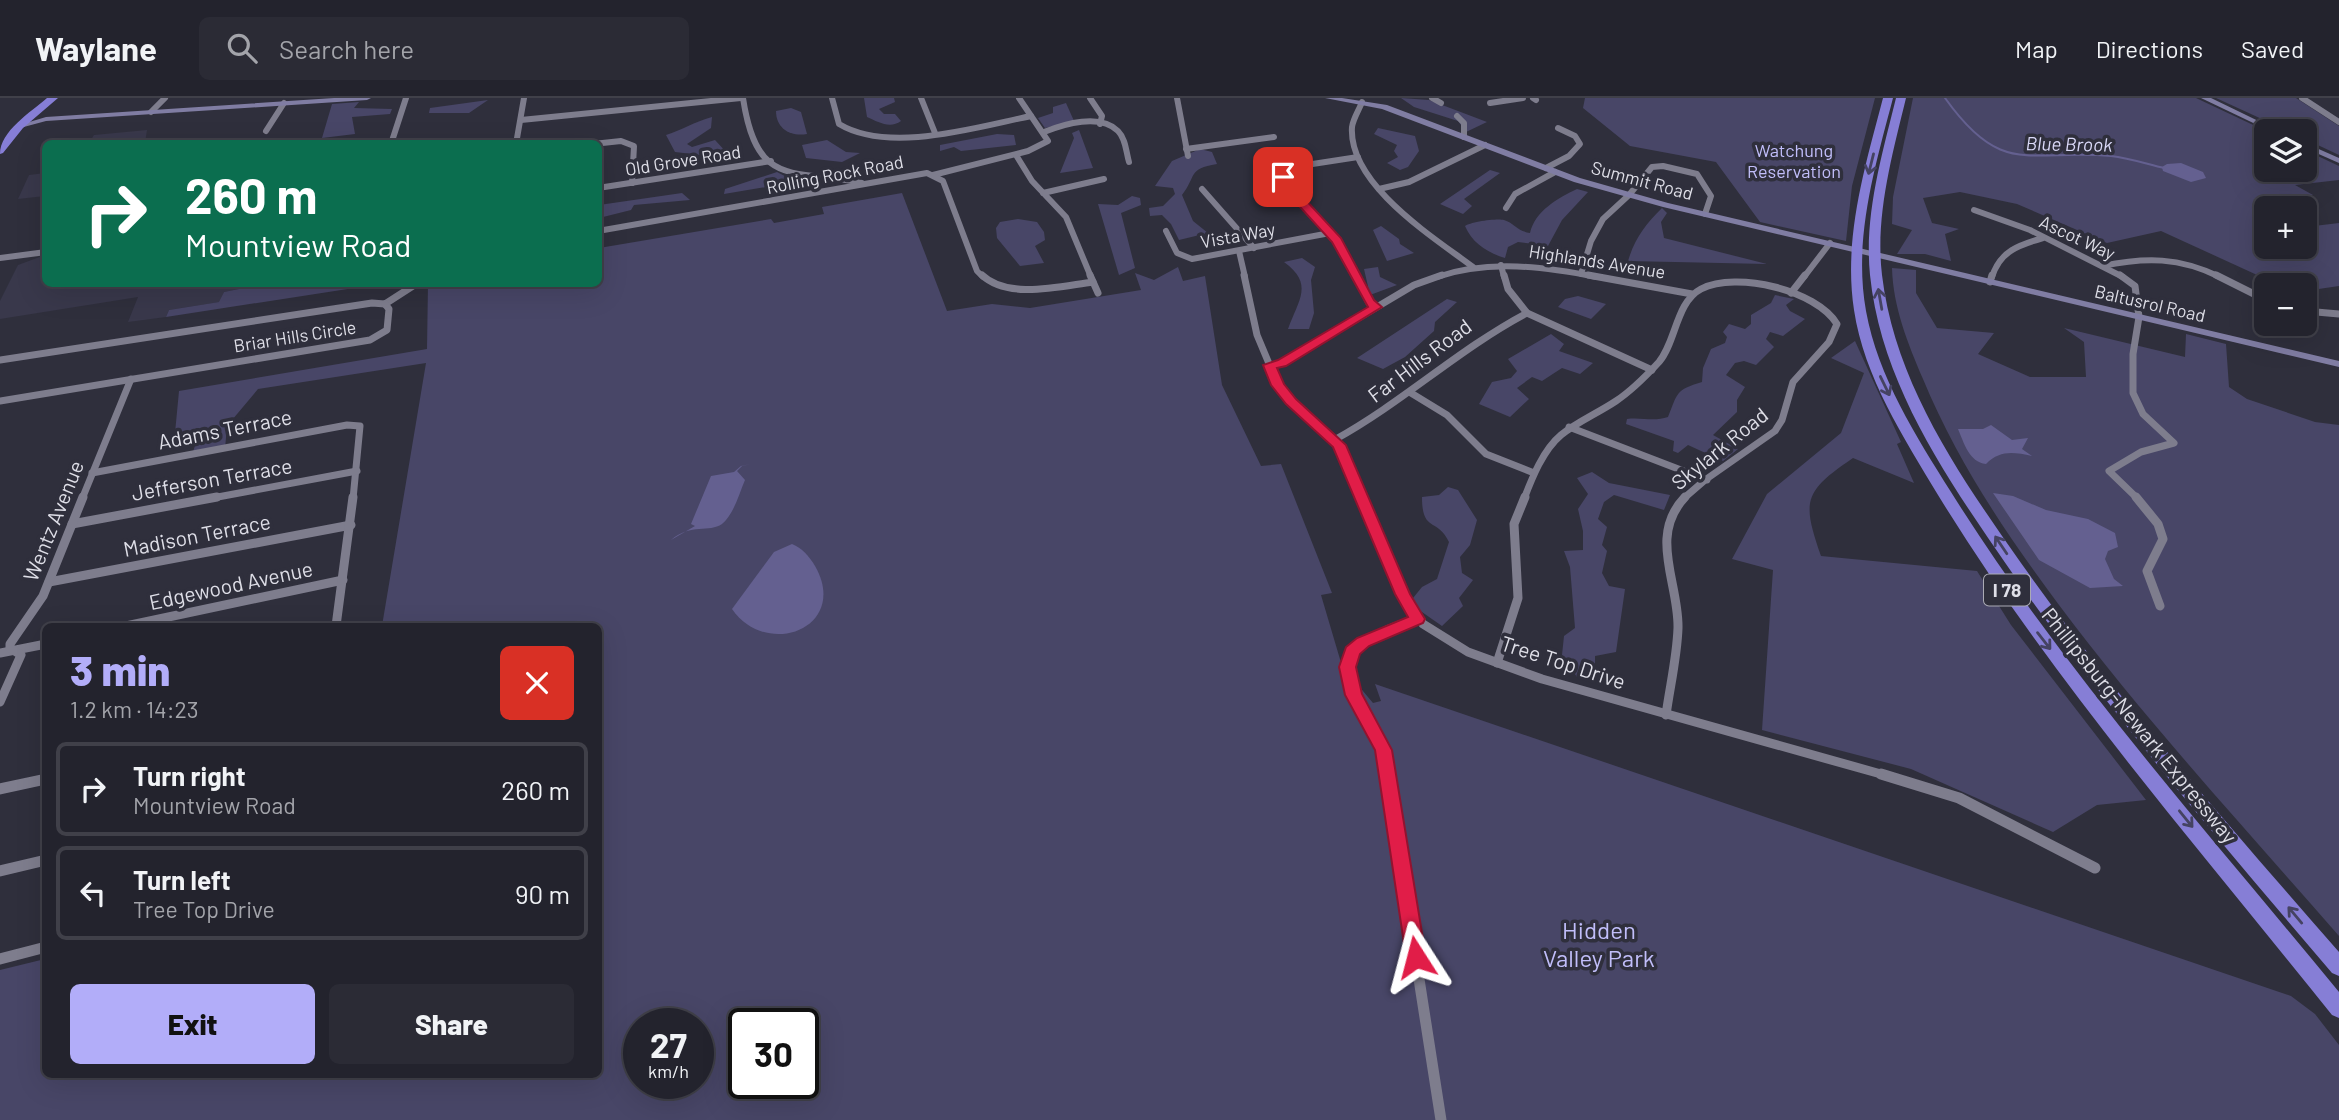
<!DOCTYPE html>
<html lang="en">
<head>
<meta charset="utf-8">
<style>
	:root { --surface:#23232d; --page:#2b2b35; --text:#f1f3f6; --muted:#a3a4aa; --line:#404049; --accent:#b2adf9 }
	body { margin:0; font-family:Barlow,sans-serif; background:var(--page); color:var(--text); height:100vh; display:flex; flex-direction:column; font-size:26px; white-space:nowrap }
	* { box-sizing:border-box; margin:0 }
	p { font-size:23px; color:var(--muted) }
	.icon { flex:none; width:38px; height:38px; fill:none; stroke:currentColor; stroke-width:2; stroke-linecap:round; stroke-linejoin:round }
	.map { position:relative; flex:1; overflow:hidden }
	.drawer { position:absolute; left:42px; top:525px; width:560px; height:455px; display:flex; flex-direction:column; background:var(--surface); border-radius:10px; box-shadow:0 7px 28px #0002,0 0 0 2px var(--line) }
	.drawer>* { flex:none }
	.guide { position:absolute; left:42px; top:42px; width:560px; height:147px; border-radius:10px; box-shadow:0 7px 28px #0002,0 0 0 2px var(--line); background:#0b6e4f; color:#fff; overflow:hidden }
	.buttons { position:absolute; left:2254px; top:21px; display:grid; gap:14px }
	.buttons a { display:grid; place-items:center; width:63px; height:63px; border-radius:10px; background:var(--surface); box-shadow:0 7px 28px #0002,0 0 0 2px var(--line); font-size:35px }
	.speed { position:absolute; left:623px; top:910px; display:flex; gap:14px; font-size:35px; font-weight:700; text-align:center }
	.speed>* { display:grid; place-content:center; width:91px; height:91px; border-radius:50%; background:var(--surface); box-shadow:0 7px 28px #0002,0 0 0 2px var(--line); line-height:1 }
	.speed small { font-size:18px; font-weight:400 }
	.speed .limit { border:4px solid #111; border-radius:10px; background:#fff; color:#111 }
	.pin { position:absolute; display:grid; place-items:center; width:60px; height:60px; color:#fff; margin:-30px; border-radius:14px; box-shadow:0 4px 10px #0006 }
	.me { position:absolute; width:77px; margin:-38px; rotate:351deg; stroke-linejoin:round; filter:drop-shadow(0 0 5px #0008) }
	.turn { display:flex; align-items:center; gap:24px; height:147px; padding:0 28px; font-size:32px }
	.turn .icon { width:91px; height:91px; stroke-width:2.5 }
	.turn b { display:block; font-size:49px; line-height:60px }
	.round { display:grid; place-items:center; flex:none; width:74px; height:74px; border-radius:10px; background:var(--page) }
	.overview { display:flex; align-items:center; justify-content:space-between; height:119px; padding:0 28px }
	h1 { font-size:42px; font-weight:800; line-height:52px; color:var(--accent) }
	.button { display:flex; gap:14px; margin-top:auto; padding:14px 28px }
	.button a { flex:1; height:80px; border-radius:10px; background:var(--accent); color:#111; font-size:28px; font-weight:800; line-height:80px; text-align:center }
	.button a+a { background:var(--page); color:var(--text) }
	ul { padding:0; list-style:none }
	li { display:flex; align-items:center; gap:21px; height:94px; margin:0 14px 10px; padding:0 14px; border:4px solid var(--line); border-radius:10px }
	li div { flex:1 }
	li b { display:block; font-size:26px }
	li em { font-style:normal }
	header { display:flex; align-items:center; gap:42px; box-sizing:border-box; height:98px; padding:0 35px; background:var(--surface); border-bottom:2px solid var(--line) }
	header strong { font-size:33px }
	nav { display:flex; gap:38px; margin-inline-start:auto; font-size:24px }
	.search { width:490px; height:63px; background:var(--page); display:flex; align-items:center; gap:18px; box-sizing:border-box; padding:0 24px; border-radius:10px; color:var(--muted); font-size:26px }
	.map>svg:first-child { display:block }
</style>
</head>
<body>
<header>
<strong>Waylane</strong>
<div class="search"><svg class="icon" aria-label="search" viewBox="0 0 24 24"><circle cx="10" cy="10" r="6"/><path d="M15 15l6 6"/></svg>Search here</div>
<nav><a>Map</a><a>Directions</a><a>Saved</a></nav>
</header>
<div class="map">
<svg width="2339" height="1022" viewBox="0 0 2339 1022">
	<rect width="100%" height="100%" fill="#2f2f3c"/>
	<g fill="#39384b">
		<polygon points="147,32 145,45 89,45 94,37"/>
		<polygon points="45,75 45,98 18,101 29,77"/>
		<polygon points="45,157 46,186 264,186 224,194 220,204 169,212 166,219 128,224 138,199 0,221 0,203 18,167"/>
	</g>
	<g fill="#484667" fill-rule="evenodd">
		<path d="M894,0L895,4L879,11L884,16H895L901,23C890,31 878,24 867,19L864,0Z"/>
		<polygon points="1401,0 1429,2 1487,24 1466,34 1458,23 1414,9"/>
		<polygon points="1585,0 1875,0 1852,88 1846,143 1760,124 1716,64 1630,48 1583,10"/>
		<polygon points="1913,0 2196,0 2266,33 2266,72 2305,72 2305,52 2339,68 2339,82 2295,87 2313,97 2269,104 2281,110 2266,110 2266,149 2305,149 2305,123 2314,128 2339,125 2339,188 2305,193 2305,187 2279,187 2161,133 2107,145 2017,106 1960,94 1923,100 1932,125 1959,131 1945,136 1951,163 1925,156 1897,156 1912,132 1892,126 1893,99"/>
		<polygon points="2216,0 2296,0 2339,28 2339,57 2305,41 2305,33 2288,33"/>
		<polygon points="488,2 469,15 429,15 430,10"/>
		<polygon points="359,4 354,10 392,11 390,16 352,19 355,36 322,40 332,6"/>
		<polygon points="1066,5 1074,23 1045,30 1038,20 1053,15 1053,9"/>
		<path d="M791,10L801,14L807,36C791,39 776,31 776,13Z"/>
		<path d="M712,19L711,30L687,46L692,49L715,42L727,55L718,59L675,54L666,37C682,32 694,24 712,19Z"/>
		<polygon points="1378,30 1415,38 1419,53 1408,69 1400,72 1387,65 1398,59 1394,53 1397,47 1374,36"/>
		<polygon points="1079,32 1093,70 1060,75 1074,40 1072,35"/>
		<polygon points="997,36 1014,37 1016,47 961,53 954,49 940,53 940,47"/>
		<polygon points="827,42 846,54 860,55 842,64 806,60 802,47"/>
		<path d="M1200,51L1212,54L1217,66C1187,71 1197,78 1182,97L1193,123L1208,135L1179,142L1171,126L1162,117L1150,118L1149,110L1163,108L1175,96L1173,90L1155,88L1172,63Z"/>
		<polygon points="1490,72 1500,75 1464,101 1472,108 1463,116 1440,106"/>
		<polygon points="777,74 796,84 724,96 725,91"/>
		<path d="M1577,91L1588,94L1562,122L1548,148L1518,144L1508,149L1505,160C1488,155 1472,145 1465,128C1470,124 1497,120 1504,122C1514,125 1517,133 1530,135C1535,113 1558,100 1577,91Z"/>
		<polygon points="682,95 690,102 634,107 631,112 599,120 599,107"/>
		<path d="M902,95L947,213L992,206L1030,210L1141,192L1135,175L1154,182L1178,169L1183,183L1205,178L1222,287L1261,368L1281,366L1332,495L1321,497L1342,568L1373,605L1381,603L1375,586L2291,898L2315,916L2339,947V1022H0V872L45,861L46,976H598V528H382L426,265L258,291L227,328L225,351L192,357L200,332L175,335L179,293L427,251L428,186H598L599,150L771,121L774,125L824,116L822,109ZM639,926H698V985H639ZM744,926H803V985H744Z"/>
		<polygon points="1132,98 1140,100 1141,107 1121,115 1135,170 1119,177 1098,106 1118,107"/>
		<path d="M1662,110L1667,115L1661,124L1664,140L1767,166L1628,163C1635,140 1645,127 1662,110Z"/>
		<polygon points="1018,121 1037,124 1044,134 1045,142 1035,148 1044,165 1020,168 997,140 996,130 1000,124"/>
		<polygon points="1381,128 1399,141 1400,146 1414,155 1387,163 1373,132"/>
		<path d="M1302,160L1315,169L1311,182L1314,215L1309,231H1288C1299,201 1314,186 1284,164Z"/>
		<polygon points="1378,169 1380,179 1397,187 1370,197 1364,171"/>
		<path d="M1892,170L1916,172V195L1937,230L1994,235L1978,256L2030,279H2086L2084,244L2064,230L2185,259L2186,236L2226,246L2229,289L2247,301L2315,324L2339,327V838C2244,729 2146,623 2059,507C2006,436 1957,363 1923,281C1908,246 1893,209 1892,170Z"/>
		<polygon points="264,186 380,186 166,219 169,212 219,204 224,194"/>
		<path d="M1775,197L1794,201L1786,207L1790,213L1805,221L1783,238L1770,234L1766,241L1774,249L1756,267L1744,263L1735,265L1726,277L1745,289L1737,302V314L1713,337L1738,351L1723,363L1688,347L1678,355L1673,353L1674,343L1626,326L1627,321C1641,319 1654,324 1668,319C1678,295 1675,292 1702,284L1703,270L1711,251L1725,245L1727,239L1723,234L1729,226L1745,231L1751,226V217L1771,205Z"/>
		<polygon points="1578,198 1606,206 1591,221 1558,209 1565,201"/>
		<polygon points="1447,201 1457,204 1435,224 1434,233 1405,259 1383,271 1357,260"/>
		<polygon points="1551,236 1564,246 1559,253 1593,265 1580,276 1562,270 1542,283 1532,279 1517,290 1529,301 1510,319 1479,306 1492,284 1511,280 1517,273 1508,261"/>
		<path d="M1855,243L1901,344L1897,346L1914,385L1853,360C1803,394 1802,403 1821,458L1977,473L2011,527L2146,702L2097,707L2053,734L1911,671L1762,632L1773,472L1732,461L1767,396L1841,335L1864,275L1831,260Z"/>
		<polygon points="1592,374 1609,385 1670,397 1664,412 1614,397 1604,404 1598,421 1607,429 1602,447 1607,453 1602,475 1609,488 1625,491 1616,554 1595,558 1595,578 1577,579 1562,557 1564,538 1575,530 1570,469 1564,453 1583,452 1583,433 1578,411 1588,396 1577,380"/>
		<path d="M1448,389L1458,392L1477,422L1470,447L1460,459L1462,475L1473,482L1459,500L1463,508L1442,528L1409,505L1422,489L1437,481L1449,444C1437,419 1422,435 1422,399L1439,397Z"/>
	</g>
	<g fill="#646090">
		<polygon points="2181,65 2203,74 2206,80 2191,84 2163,73 2162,69 2167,66"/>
		<path d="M1991,327L2012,342L2028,340L2022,351L2032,358C2013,354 2000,352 1986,366C1969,364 1964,345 1958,331H1983Z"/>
		<path d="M751,366L742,368L737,373L745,382C739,396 734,416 722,426C709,435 691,425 671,442L695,428L691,426L711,378L734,374L741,368Z"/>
		<polygon points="1993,395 2013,398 2046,412 2088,421 2115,435 2118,449 2108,453 2105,461 2114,481 2123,488 2090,490 2039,462"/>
		<path d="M792,446C802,450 809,458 815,468C850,529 767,562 732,511L774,454Z"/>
	</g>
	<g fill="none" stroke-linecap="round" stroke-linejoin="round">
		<path stroke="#646090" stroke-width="2" d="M1945,0C2002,80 2028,51 2111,58C2129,60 2147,66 2164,70"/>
		<g stroke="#7e7d8d" stroke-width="6">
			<path d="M743,0C757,92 793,70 862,85"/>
			<path d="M832,0L839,26C889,56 977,29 1031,18"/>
			<polyline points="921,0 935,35"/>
			<polyline points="1090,0 1102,18 1100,26"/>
			<polyline points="1177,0 1188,58"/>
			<polyline points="1432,0 1441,5"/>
			<polyline points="1533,0 1536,2"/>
			<polyline points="2302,0 2339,24"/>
			<path d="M1362,4C1359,12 1353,21 1352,29C1348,86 1433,139 1473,169"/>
			<polyline points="1490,5 1523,0"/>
			<polyline points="151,14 165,0"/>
			<polyline points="1457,18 1464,25 1464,39"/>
			<polyline points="521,22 741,0"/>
			<polyline points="266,33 284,5"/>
			<path d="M1044,34C1064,26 1100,15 1118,33C1126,41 1126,54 1129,64"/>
			<polyline points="391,46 406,0"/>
			<polyline points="516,46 524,0"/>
			<polyline points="593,46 621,43 634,48 632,85"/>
			<polyline points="1186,51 1274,39"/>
			<polyline points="1016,57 1032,83 1066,119 1091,179"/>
			<polyline points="1546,70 1569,58 1580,46 1575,38 1558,30"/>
			<polyline points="933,77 1028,53 1048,43 1019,0"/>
			<polyline points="598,90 771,63"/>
			<polyline points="1202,91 1254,150"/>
			<polyline points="1379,91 1409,84 1485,47"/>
			<polyline points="1043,95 1104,81"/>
			<polyline points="1506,110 1515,96 1555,74"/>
			<polyline points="1974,112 2030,132 2123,179"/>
			<polyline points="598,133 927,75 943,83 977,173 983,179"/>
			<polyline points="1166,133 1177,155 1192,161 1330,135"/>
			<polyline points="1239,153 1245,179"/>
			<polyline points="0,160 46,154"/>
			<polyline points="1501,167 1504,179"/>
			<path d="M2102,168C2146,159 2179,159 2220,179"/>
			<polyline points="1581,176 1591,143 1603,121 1629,97 1652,69 1663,68 1697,76 1711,98 1705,116"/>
			<polyline points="1356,179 1337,142 1283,80 1306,67 1358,59"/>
			<path d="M1437,179C1489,161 1545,169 1597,179"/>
			<polyline points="1804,179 1830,145"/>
			<path d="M1992,179C2000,153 2019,147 2043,140"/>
		</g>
		<g stroke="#7e7d8d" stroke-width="7">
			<path d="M982,177C1008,202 1061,188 1093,184"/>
			<polyline points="1090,177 1098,195"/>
			<polyline points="1244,177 1257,237 1278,287 1308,321 1339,347 1362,401"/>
			<polyline points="1355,177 1369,205 1376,209"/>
			<polyline points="1504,177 1508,191 1527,215 1652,272"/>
			<polyline points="1588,177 1692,196"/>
			<polyline points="2120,177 2135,188 2139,219 2133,256 2133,295 2143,316 2174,345 2141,354 2109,373 2138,401"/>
			<polyline points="2216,177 2266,202"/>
			<polyline points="1990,184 1992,177"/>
			<polyline points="1791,195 1805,177"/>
			<polyline points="385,206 416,186"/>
			<polyline points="2305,213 2339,216"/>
			<polyline points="0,262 372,205 385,206"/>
			<polyline points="1269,267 1281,266 1414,187 1442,177"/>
			<polyline points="1411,295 1447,317 1486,356 1534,375"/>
			<polyline points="0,303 370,242 387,232 389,211 385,206"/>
			<polyline points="1569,329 1707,382"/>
			<path d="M1336,341C1403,304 1459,251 1527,215"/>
			<polyline points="92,375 347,327 360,328 353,401"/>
			<polyline points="82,401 131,281"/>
			<polyline points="207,401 357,373"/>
			<path d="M1524,401C1532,380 1543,352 1561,337C1577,324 1598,315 1616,303C1631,293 1647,277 1659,264C1676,244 1676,204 1701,191C1737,173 1816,192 1837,226L1829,244L1793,284L1782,322L1775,333L1705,382L1683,401"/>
		</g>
		<g stroke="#7e7d8d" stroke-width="9">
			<polyline points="1361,399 1403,496 1423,526 1468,554 1542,581 1888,678"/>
			<polyline points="2136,399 2158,426 2163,441 2147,473 2160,508"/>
			<polyline points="72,426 217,399"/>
			<polyline points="49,484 351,427"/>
			<polyline points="126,528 343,482"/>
			<polyline points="336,528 353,399"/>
			<polyline points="0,555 46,546"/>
			<polyline points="1497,565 1518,500 1514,426 1525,399"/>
			<polyline points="0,604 21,557 10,550 10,546 43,498 83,399"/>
			<path d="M1666,617C1670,588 1677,559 1678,530C1679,485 1648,438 1685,399"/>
			<path d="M1387,678C1375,598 1293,559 1417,521"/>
		</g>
		<g stroke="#7e7d8d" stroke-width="11">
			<polyline points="1387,676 1441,1022"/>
			<polyline points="1881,676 1959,700 2095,770"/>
			<polyline points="0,691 46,681"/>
			<polyline points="0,773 46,762"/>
			<polyline points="0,861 46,849"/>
		</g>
		<g fill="#807da3" fill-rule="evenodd">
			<polygon points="334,0 371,0 367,2 46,23 20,30 16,28 46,19"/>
			<polygon points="1325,0 1342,0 1387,7 1580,80 1668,105 2339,263 2339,269 1663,109 1574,84 1382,11"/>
			<polygon points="2201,0 2211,0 2279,33 2270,33"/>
			<polygon points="2305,45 2339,60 2339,65 2305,50"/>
		</g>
		<g fill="#867ed6" fill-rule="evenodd">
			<path d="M47,0H58L23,30L3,55L0,56C0,33 31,14 47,0Z"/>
			<path d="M1883,0H1893C1875,69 1853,141 1866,213C1878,279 1916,338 1951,394C2061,570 2207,733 2339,894V920L2332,917C2197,748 2051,581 1938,397C1904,340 1864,279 1854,212C1843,140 1865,69 1883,0Z"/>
			<path d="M1896,0H1906C1892,58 1875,118 1882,177C1895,286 1960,378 2021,465C2118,602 2229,728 2339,854V878L2332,875C2219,742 2105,610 2006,466C1946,379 1881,285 1870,177C1864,117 1882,57 1896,0Z"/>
		</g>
	</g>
	<defs><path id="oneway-shaft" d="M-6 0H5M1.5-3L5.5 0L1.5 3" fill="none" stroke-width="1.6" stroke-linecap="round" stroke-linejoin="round" transform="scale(1.75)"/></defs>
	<g stroke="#454362">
		<use href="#oneway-shaft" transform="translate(1871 66) rotate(104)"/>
		<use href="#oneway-shaft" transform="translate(1880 201) rotate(-100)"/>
		<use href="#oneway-shaft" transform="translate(1885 288) rotate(64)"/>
		<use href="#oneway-shaft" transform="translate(2001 447) rotate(-124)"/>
		<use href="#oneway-shaft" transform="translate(2044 543) rotate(52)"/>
		<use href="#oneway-shaft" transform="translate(2186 721) rotate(51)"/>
		<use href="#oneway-shaft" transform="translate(2295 817) rotate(-130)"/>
	</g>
	<polygon fill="#e11d48" stroke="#92132f" stroke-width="2" points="1279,76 1287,76 1290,85 1341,140 1374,202 1382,209 1286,268 1277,270 1284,286 1296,301 1346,347 1410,496 1425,521 1423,525 1369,548 1360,556 1356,569 1362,596 1392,652 1426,859 1423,866 1416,868 1409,866 1406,859 1375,652 1345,597 1339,569 1346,549 1357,540 1408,519 1395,496 1333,349 1286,306 1271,287 1263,267 1278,262 1368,209 1332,144 1281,88"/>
	<g text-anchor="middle" stroke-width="7" stroke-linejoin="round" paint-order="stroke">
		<g font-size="18" fill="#c1befa" stroke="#2f2f3c">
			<text x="1794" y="59">Watchung<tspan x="1794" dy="21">Reservation</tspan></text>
		</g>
		<g font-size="18" fill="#dedee7" stroke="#2f2f3c">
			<text transform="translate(683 63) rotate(-9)" y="6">Old Grove Road</text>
			<text transform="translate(835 77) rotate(-11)" y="6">Rolling Rock Road</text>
			<text transform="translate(1642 83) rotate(15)" y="6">Summit Road</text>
			<text transform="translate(1238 138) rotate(-10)" y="6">Vista Way</text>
			<text transform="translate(2077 140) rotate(25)" y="6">Ascot Way</text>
			<text transform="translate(1597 164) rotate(9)" y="6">Highlands Avenue</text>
			<text transform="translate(2150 206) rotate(13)" y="6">Baltusrol Road</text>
			<text transform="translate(295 239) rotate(-9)" y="6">Briar Hills Circle</text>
		</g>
		<g font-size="19" font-style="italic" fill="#dad9f8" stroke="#2f2f3c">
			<text transform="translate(2069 46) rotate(1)" y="7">Blue Brook</text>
		</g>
		<rect fill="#2f2f3c" stroke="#aaaab4" stroke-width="2" x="1984" y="476.5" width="46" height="31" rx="5"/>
		<g font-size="19" font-weight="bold" fill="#dedee7">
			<text x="2007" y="499">I 78</text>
		</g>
		<g font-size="21" fill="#dedee7" stroke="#2f2f3c">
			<text transform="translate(1420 263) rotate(-37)" y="7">Far Hills Road</text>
			<text transform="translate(225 332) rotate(-11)" y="7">Adams Terrace</text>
			<text transform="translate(1720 351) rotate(-39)" y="7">Skylark Road</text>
			<text transform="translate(212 382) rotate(-10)" y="7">Jefferson Terrace</text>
			<text transform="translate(54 423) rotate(-68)" y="7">Wentz Avenue</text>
			<text transform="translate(197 438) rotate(-11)" y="7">Madison Terrace</text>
			<text transform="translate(231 488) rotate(-12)" y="7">Edgewood Avenue</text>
			<text transform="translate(1563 565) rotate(18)" y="7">Tree Top Drive</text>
			<text transform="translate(2139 628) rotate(51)" y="7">Phillipsburg-Newark Expressway</text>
		</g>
		<g font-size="24" fill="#c1befa" stroke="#2f2f3c">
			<text x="1599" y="841">Hidden<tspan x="1599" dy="28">Valley Park</tspan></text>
		</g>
	</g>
</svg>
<div class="buttons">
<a><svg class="icon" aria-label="layers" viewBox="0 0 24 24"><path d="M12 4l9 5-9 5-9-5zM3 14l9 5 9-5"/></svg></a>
<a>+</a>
<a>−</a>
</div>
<div class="speed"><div>27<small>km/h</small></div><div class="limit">30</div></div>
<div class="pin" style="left:1283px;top:79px;background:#d93025"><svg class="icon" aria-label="arrive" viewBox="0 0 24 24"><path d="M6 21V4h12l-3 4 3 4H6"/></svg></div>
<svg class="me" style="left:1416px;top:859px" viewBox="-20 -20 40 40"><path d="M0-17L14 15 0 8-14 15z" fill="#e11d48" stroke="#fff" stroke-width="4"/></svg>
<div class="guide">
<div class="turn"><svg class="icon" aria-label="right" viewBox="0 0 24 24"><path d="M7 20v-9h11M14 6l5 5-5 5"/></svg><div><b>260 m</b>Mountview Road</div></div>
</div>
<section class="drawer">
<div class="overview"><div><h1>3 min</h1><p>1.2 km · 14:23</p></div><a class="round" style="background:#d93025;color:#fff"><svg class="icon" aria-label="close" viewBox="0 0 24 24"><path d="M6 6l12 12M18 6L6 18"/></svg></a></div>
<ul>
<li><svg class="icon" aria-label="right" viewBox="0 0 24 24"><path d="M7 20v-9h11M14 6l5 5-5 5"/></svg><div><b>Turn right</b><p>Mountview Road</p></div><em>260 m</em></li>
<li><svg class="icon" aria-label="left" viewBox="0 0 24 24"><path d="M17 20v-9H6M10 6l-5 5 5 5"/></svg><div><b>Turn left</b><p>Tree Top Drive</p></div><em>90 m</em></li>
</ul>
<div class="button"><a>Exit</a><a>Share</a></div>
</section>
</div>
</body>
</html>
